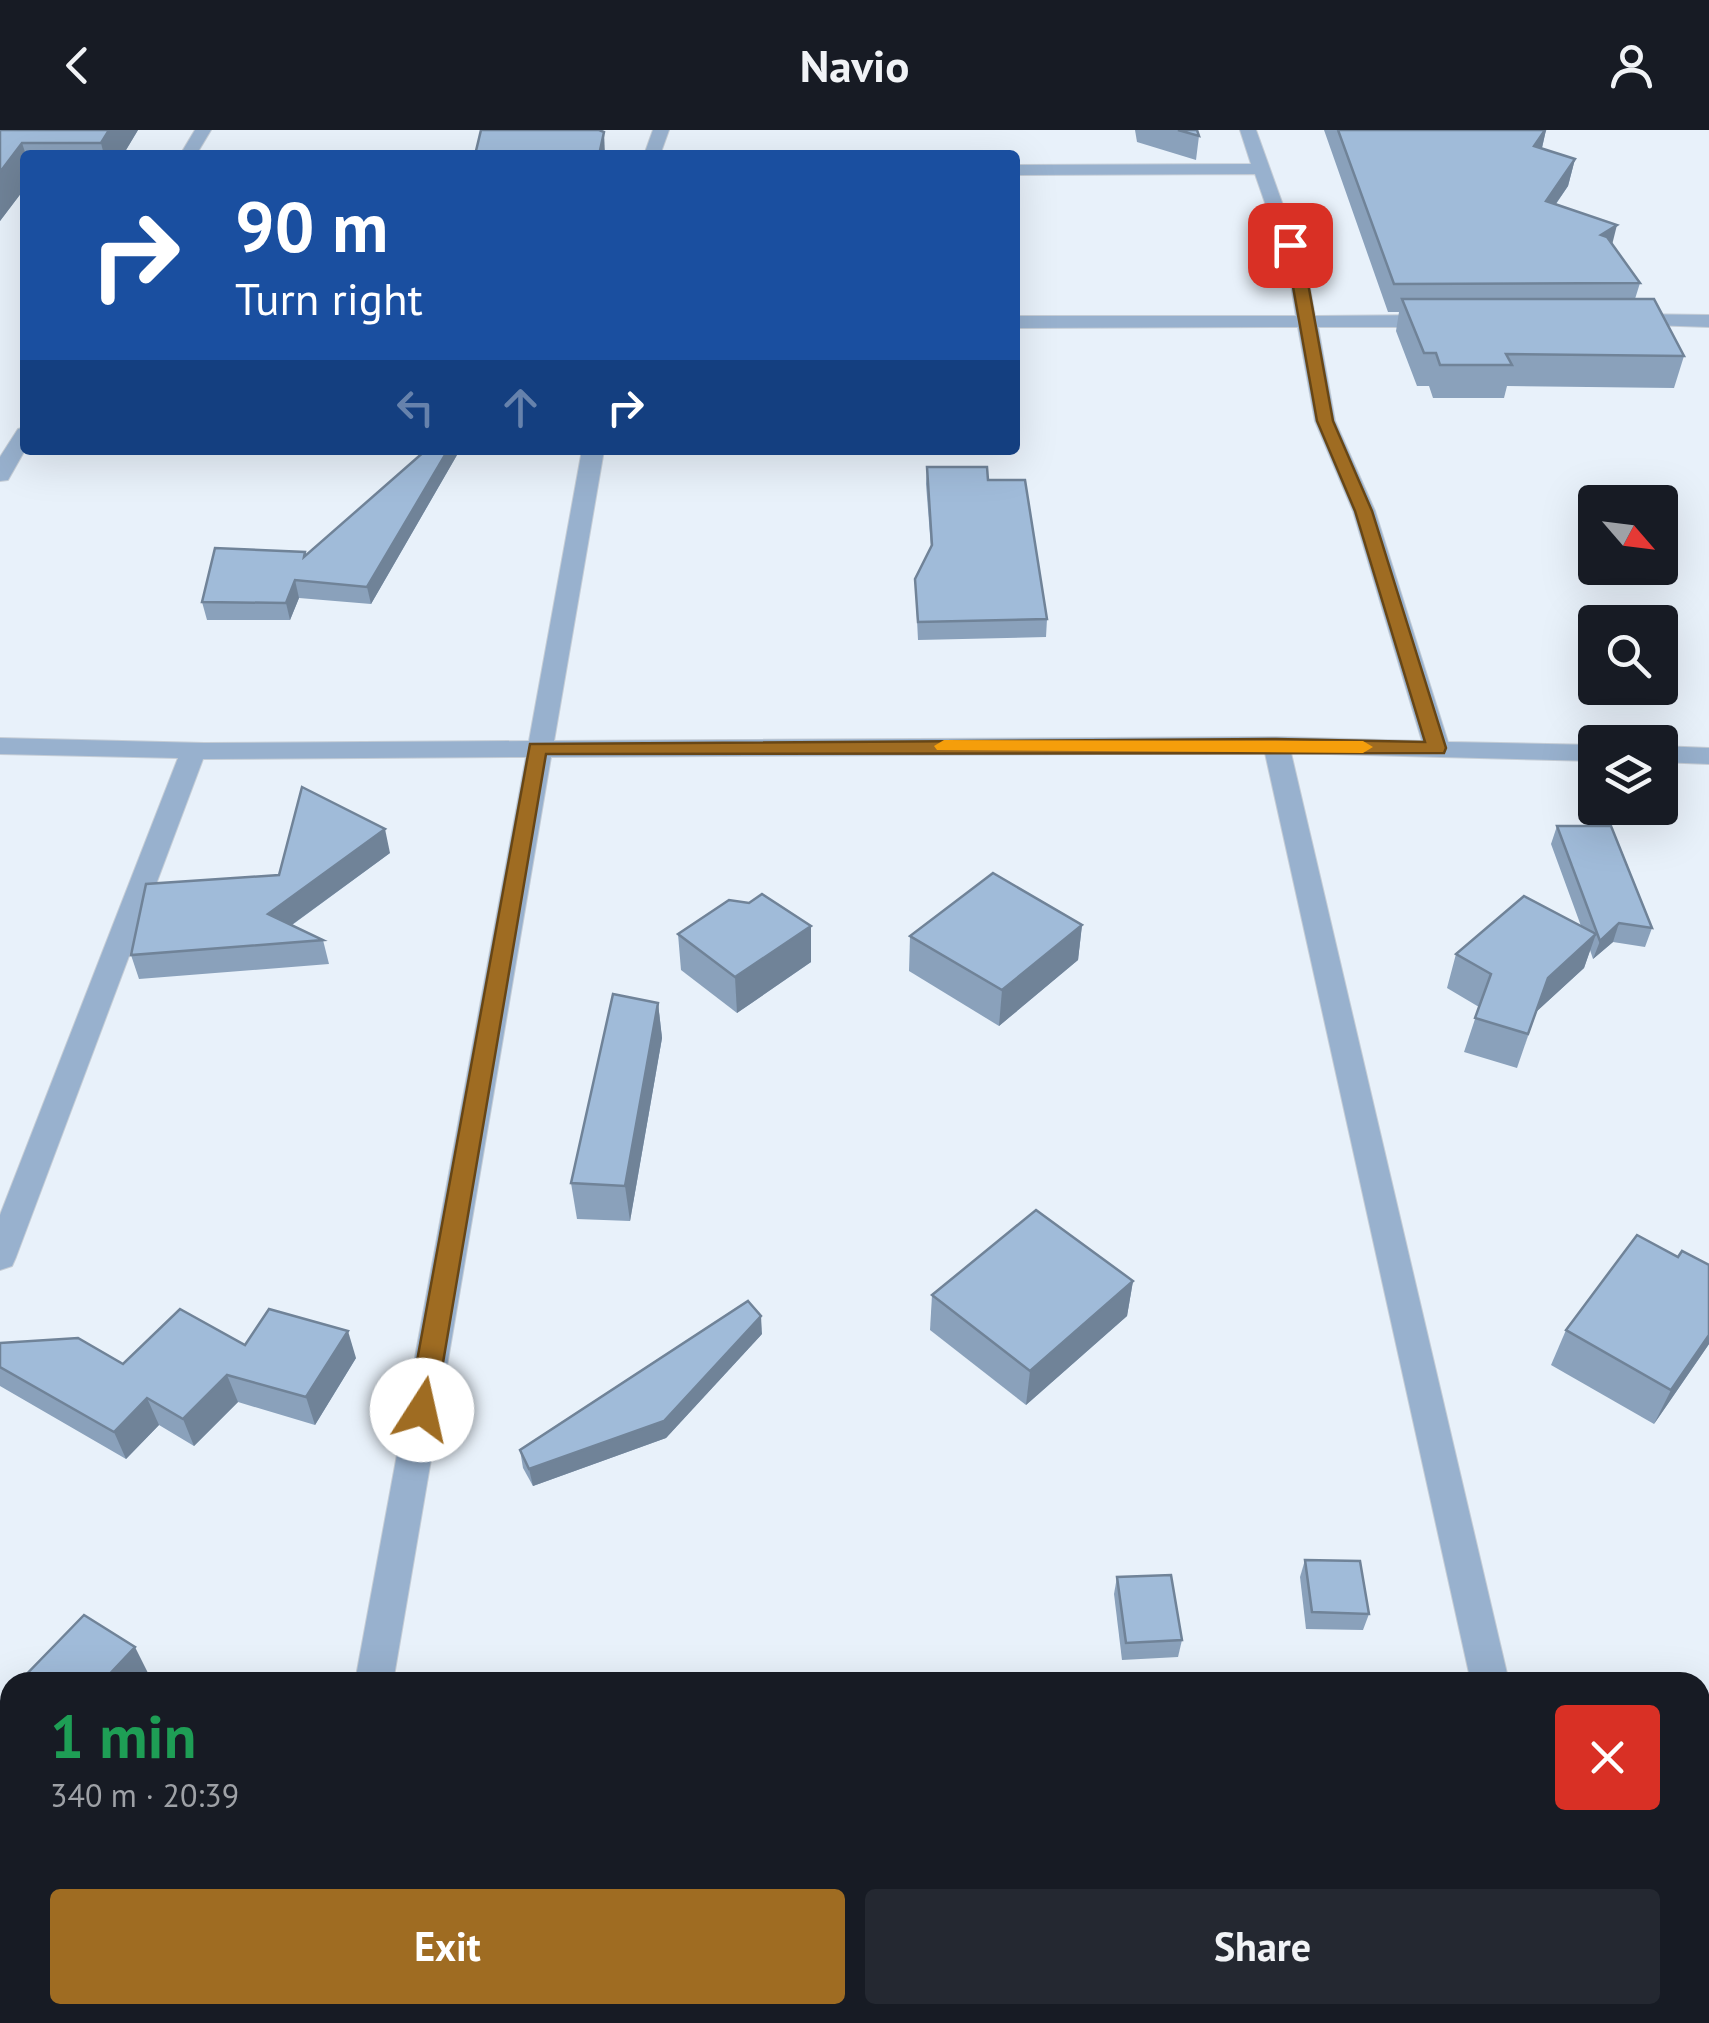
<!DOCTYPE html>
<html lang="en">
<head>
<meta charset="utf-8">
<style>
	:root { --surface:#171b24; --page:#242831; --text:#f1f3f6; --muted:#9ea1a6; --accent:#9f6c22 }
	body { margin:0; font-family:"PT Sans",sans-serif; background:var(--page); color:var(--text); height:100vh; display:flex; flex-direction:column; font-size:38px; white-space:nowrap }
	* { box-sizing:border-box; margin:0 }
	p { font-size:32px; color:var(--muted) }
	.icon { flex:none; width:55px; height:55px; fill:none; stroke:currentColor; stroke-width:2; stroke-linecap:round; stroke-linejoin:round }
	.map { position:relative; flex:1; overflow:hidden }
	.panel { position:absolute; left:0px; top:1542px; width:1710px; height:352px; display:flex; flex-direction:column; background:var(--surface); border-radius:30px 30px 0 0; box-shadow:0 10px 40px #0002 }
	.panel>* { flex:none }
	.banner { position:absolute; left:20px; top:20px; width:1000px; height:305px; border-radius:10px; box-shadow:0 10px 40px #0002; background:#1a4fa0; color:#fff; overflow:hidden }
	.needle { width:65px; rotate:118deg }
	.controls { position:absolute; left:1578px; top:355px; display:grid; gap:20px }
	.controls a { display:grid; place-items:center; width:100px; height:100px; border-radius:10px; background:var(--surface); box-shadow:0 10px 40px #0002; font-size:50px }
	.pin { position:absolute; display:grid; place-items:center; width:85px; height:85px; color:#fff; margin:-42px; border-radius:20px; box-shadow:0 5px 15px #0006 }
	.me { position:absolute; width:110px; margin:-55px; rotate:10deg; stroke-linejoin:round; filter:drop-shadow(0 0 8px #0008) }
	.turn { display:flex; align-items:center; gap:35px; height:210px; padding:0 50px; font-size:45px }
	.turn .icon { width:130px; height:130px; stroke-width:2.5 }
	.turn b { display:block; font-size:70px; line-height:85px }
	.lanes { display:flex; align-items:center; height:95px; padding:0 50px; background:#0003; justify-content:center; gap:50px; direction:ltr }
	.lanes .off { opacity:.35 }
	.round { display:grid; place-items:center; flex:none; width:105px; height:105px; border-radius:10px; background:var(--page) }
	.overview { display:flex; align-items:center; justify-content:space-between; height:170px; padding:0 50px }
	h1 { font-size:60px; font-weight:600; line-height:75px; color:#1e9e55 }
	.cta { display:flex; gap:20px; margin-top:auto; padding:20px 50px }
	.cta a { flex:1; height:115px; border-radius:10px; background:var(--accent); color:#fff; font-size:40px; font-weight:600; line-height:115px; text-align:center }
	.cta a+a { background:var(--page); color:var(--text) }
	header { display:flex; justify-content:space-between; align-items:center; height:130px; padding:0 50px; background:var(--surface); font-size:45px; font-weight:600 }
	.map>svg:first-child { display:block }
</style>
</head>
<body>
<header><svg class="icon" aria-label="back" viewBox="0 0 24 24"><path d="M15 5l-7 7 7 7"/></svg>Navio<svg class="icon" aria-label="person" viewBox="0 0 24 24"><circle cx="12" cy="8" r="4"/><path d="M4 21q1-7 8-7t8 7"/></svg></header>
<div class="map">
<svg width="1709" height="1893" viewBox="0 0 1709 1893">
	<rect width="100%" height="100%" fill="#e8f1fa"/>
	<g fill="none" stroke-linecap="round" stroke-linejoin="round">
		<defs>
			<g id="minor">
				<polygon points="195,0 211,0 196,25 180,25"/>
				<polygon points="653,0 669,0 660,25 644,25"/>
				<polygon points="1240,0 1256,0 1307,142 1315,186 1437,185 1447,191 1437,197 1318,197 1335,291 1375,381 1448,612 1595,615 1595,631 1291,623 1509,1552 1471,1552 1265,623 551,627 393,1552 355,1552 526,627 203,629 16,1127 12,1136 0,1140 0,1085 178,628 0,624 0,608 204,613 529,611 582,320 604,320 554,611 1276,607 1422,611 1353,381 1315,291 1298,197 1015,198 1015,186 1296,186 1289,142 1255,44 1015,45 1015,35 1251,34"/>
				<polygon points="1628,184 1709,185 1709,197 1621,194 1618,190"/>
				<polygon points="25,297 25,320 8,350 0,351 0,327 18,299"/>
				<polygon points="1660,616 1709,618 1709,634 1660,632"/>
				<polygon points="294,1885 338,1885 336,1893 292,1893"/>
				<polygon points="1544,1885 1588,1885 1590,1893 1546,1893"/>
			</g>
		</defs>
		<use href="#minor" stroke="#c5cdd6" stroke-width="2"/>
		<use href="#minor" fill="#98b1ce" fill-rule="evenodd"/>
	</g>
	<g fill="#8aa1bb">
		<polygon points="0,0 138,0 123,25 25,25 25,58 0,91"/>
		<polygon points="1135,0 1197,0 1199,6 1196,30 1137,12"/>
		<polygon points="1324,0 1546,0 1542,18 1575,29 1568,56 1556,74 1612,114 1640,153 1635,169 1684,226 1674,258 1507,256 1504,268 1433,268 1429,256 1417,256 1396,201 1399,182 1388,182"/>
		<polygon points="457,325 371,474 299,468 290,490 207,490 202,472 306,425"/>
		<polygon points="927,337 988,350 1047,489 1046,507 918,510 915,449 931,418 926,354"/>
		<polygon points="1557,696 1652,798 1645,817 1613,812 1593,829 1590,820 1584,838 1536,882 1517,938 1464,922 1479,877 1447,858 1456,824 1581,796 1551,714"/>
		<polygon points="390,723 292,795 323,810 329,834 139,849 131,825 279,745"/>
		<polygon points="1082,795 1078,830 999,896 909,841 910,806"/>
		<polygon points="811,796 811,832 737,883 681,840 678,804"/>
		<polygon points="658,873 662,908 630,1091 577,1089 571,1053"/>
		<polygon points="1709,1135 1709,1214 1654,1294 1551,1235 1566,1200"/>
		<polygon points="1133,1151 1127,1186 1026,1275 930,1200 932,1165"/>
		<polygon points="762,1204 666,1308 533,1356 523,1338 520,1320"/>
		<polygon points="0,1213 123,1234 245,1215 356,1228 315,1295 238,1272 194,1316 159,1295 126,1329 0,1256"/>
		<polygon points="1305,1430 1369,1484 1363,1500 1306,1499 1300,1447"/>
		<polygon points="1117,1447 1182,1510 1178,1527 1122,1530 1114,1464"/>
		<polygon points="10,1562 10,1670 0,1663 0,1572"/>
		<polygon points="1709,1664 1709,1782 1700,1775 1700,1678"/>
		<polygon points="1115,1885 1352,1885 1355,1893 1117,1893"/>
		<polygon points="1636,1885 1700,1885 1709,1893 1637,1893"/>
	</g>
	<g fill="#708398">
		<polygon points="109,0 138,0 123,25 104,25 101,13"/>
		<polygon points="1546,0 1540,26 1534,16"/>
		<polygon points="604,2 605,25 599,25"/>
		<polygon points="22,13 26,25 25,58 0,91 0,42"/>
		<polygon points="1575,29 1568,56 1539,98 1546,71"/>
		<polygon points="1617,95 1610,123 1601,105"/>
		<polygon points="448,320 456,320 457,325 371,474 367,457"/>
		<polygon points="295,450 299,468 290,490 286,473"/>
		<polygon points="385,699 390,723 275,807 268,784"/>
		<polygon points="1619,793 1613,812 1593,829 1600,811"/>
		<polygon points="1082,795 1078,830 999,896 1002,860"/>
		<polygon points="811,796 811,832 737,883 735,847"/>
		<polygon points="1596,804 1584,838 1536,882 1517,938 1548,848"/>
		<polygon points="658,873 662,908 630,1091 625,1056"/>
		<polygon points="1133,1151 1127,1186 1026,1275 1030,1241"/>
		<polygon points="761,1186 762,1204 666,1308 533,1356 529,1339"/>
		<polygon points="348,1201 356,1228 315,1295 306,1267"/>
		<polygon points="1709,1205 1709,1214 1654,1294 1671,1260"/>
		<polygon points="227,1245 238,1272 194,1316 183,1289"/>
		<polygon points="147,1268 159,1295 126,1329 114,1302"/>
		<polygon points="135,1517 151,1549 148,1552 102,1552"/>
	</g>
	<g fill="#a0bbd9" stroke="#708398" stroke-width="2.5">
		<polygon points="0,0 109,0 101,13 22,13 0,42"/>
		<polygon points="481,0 599,0 604,2 599,25 475,25"/>
		<polygon points="1178,0 1197,0 1199,6"/>
		<polygon points="1338,0 1545,0 1534,16 1575,29 1546,71 1617,95 1601,105 1607,107 1640,153 1394,154"/>
		<polygon points="1402,169 1654,169 1684,226 1506,224 1512,235 1440,235 1436,223 1424,223"/>
		<polygon points="426,320 448,320 367,457 295,450 286,473 202,472 215,418 305,422 304,427"/>
		<polygon points="927,337 987,337 988,350 1025,350 1047,489 918,492 915,449 932,415"/>
		<polygon points="302,657 385,699 268,784 323,810 131,825 146,754 279,745"/>
		<polygon points="1557,696 1611,696 1652,798 1619,793 1600,811"/>
		<polygon points="993,743 1082,795 1002,860 910,806"/>
		<polygon points="762,764 811,796 735,847 678,804 729,770 749,773"/>
		<polygon points="1524,766 1596,804 1548,848 1528,904 1475,888 1491,844 1456,824"/>
		<polygon points="613,864 658,873 625,1056 571,1053"/>
		<polygon points="1036,1080 1133,1151 1030,1241 932,1165"/>
		<polygon points="1637,1105 1678,1127 1682,1121 1709,1135 1709,1205 1671,1260 1566,1200"/>
		<polygon points="748,1171 761,1186 664,1291 529,1339 520,1320"/>
		<polygon points="180,1179 245,1215 269,1179 348,1201 306,1267 227,1245 183,1289 147,1268 114,1302 0,1237 0,1213 78,1208 123,1234"/>
		<polygon points="1305,1430 1360,1431 1369,1484 1312,1482"/>
		<polygon points="1171,1445 1182,1510 1126,1513 1117,1447"/>
		<polygon points="84,1485 135,1517 102,1552 19,1552"/>
		<polygon points="10,1562 10,1651 9,1653 0,1647 0,1572"/>
		<polygon points="1709,1666 1709,1737 1700,1731 1700,1681"/>
		<polygon points="1700,1835 1709,1836 1709,1893 1650,1893 1649,1885 1700,1885"/>
		<polygon points="1133,1885 1352,1885 1355,1893 1134,1893"/>
	</g>
	<polygon fill="#9f6c22" stroke="#674616" stroke-width="2.5" points="1285,112 1297,115 1306,142 1333,291 1372,381 1446,618 1444,623 546,624 435,1280 431,1288 422,1291 412,1288 408,1280 530,614 1276,609 1425,612 1355,381 1317,291"/>
	<polygon fill="#f59e0b" points="944,610 1363,611 1373,617 1363,623 937,620 934,616"/>
</svg>
<div class="controls">
<a><svg class="needle" viewBox="-14 -14 28 28"><path d="M0-13l5 13h-10z" fill="#e53935"/><path d="M0 13l5-13h-10z" fill="#9ea1a6"/></svg></a>
<a><svg class="icon" aria-label="search" viewBox="0 0 24 24"><circle cx="10" cy="10" r="6"/><path d="M15 15l6 6"/></svg></a>
<a><svg class="icon" aria-label="layers" viewBox="0 0 24 24"><path d="M12 4l9 5-9 5-9-5zM3 14l9 5 9-5"/></svg></a>
</div>
<div class="pin" style="left:1290px;top:115px;background:#d93025"><svg class="icon" aria-label="arrive" viewBox="0 0 24 24"><path d="M6 21V4h12l-3 4 3 4H6"/></svg></div>
<svg class="me" style="left:422px;top:1280px" viewBox="-20 -20 40 40"><circle r="19" fill="#fff"/><path d="M0-13L10 11 0 6-10 11z" fill="#9f6c22"/></svg>
<div class="banner">
<div class="turn"><svg class="icon" aria-label="right" viewBox="0 0 24 24"><path d="M7 20v-9h11M14 6l5 5-5 5"/></svg><div><b>90 m</b>Turn right</div></div>
<div class="lanes"><svg class="icon off" aria-label="left" viewBox="0 0 24 24"><path d="M17 20v-9H6M10 6l-5 5 5 5"/></svg><svg class="icon off" aria-label="ahead" viewBox="0 0 24 24"><path d="M12 20V5M6 11l6-6 6 6"/></svg><svg class="icon" aria-label="right" viewBox="0 0 24 24"><path d="M7 20v-9h11M14 6l5 5-5 5"/></svg></div>
</div>
<section class="panel">
<div class="overview"><div><h1>1 min</h1><p>340 m · 20:39</p></div><a class="round" style="background:#d93025;color:#fff"><svg class="icon" aria-label="close" viewBox="0 0 24 24"><path d="M6 6l12 12M18 6L6 18"/></svg></a></div>
<div class="cta"><a>Exit</a><a>Share</a></div>
</section>
</div>
</body>
</html>
